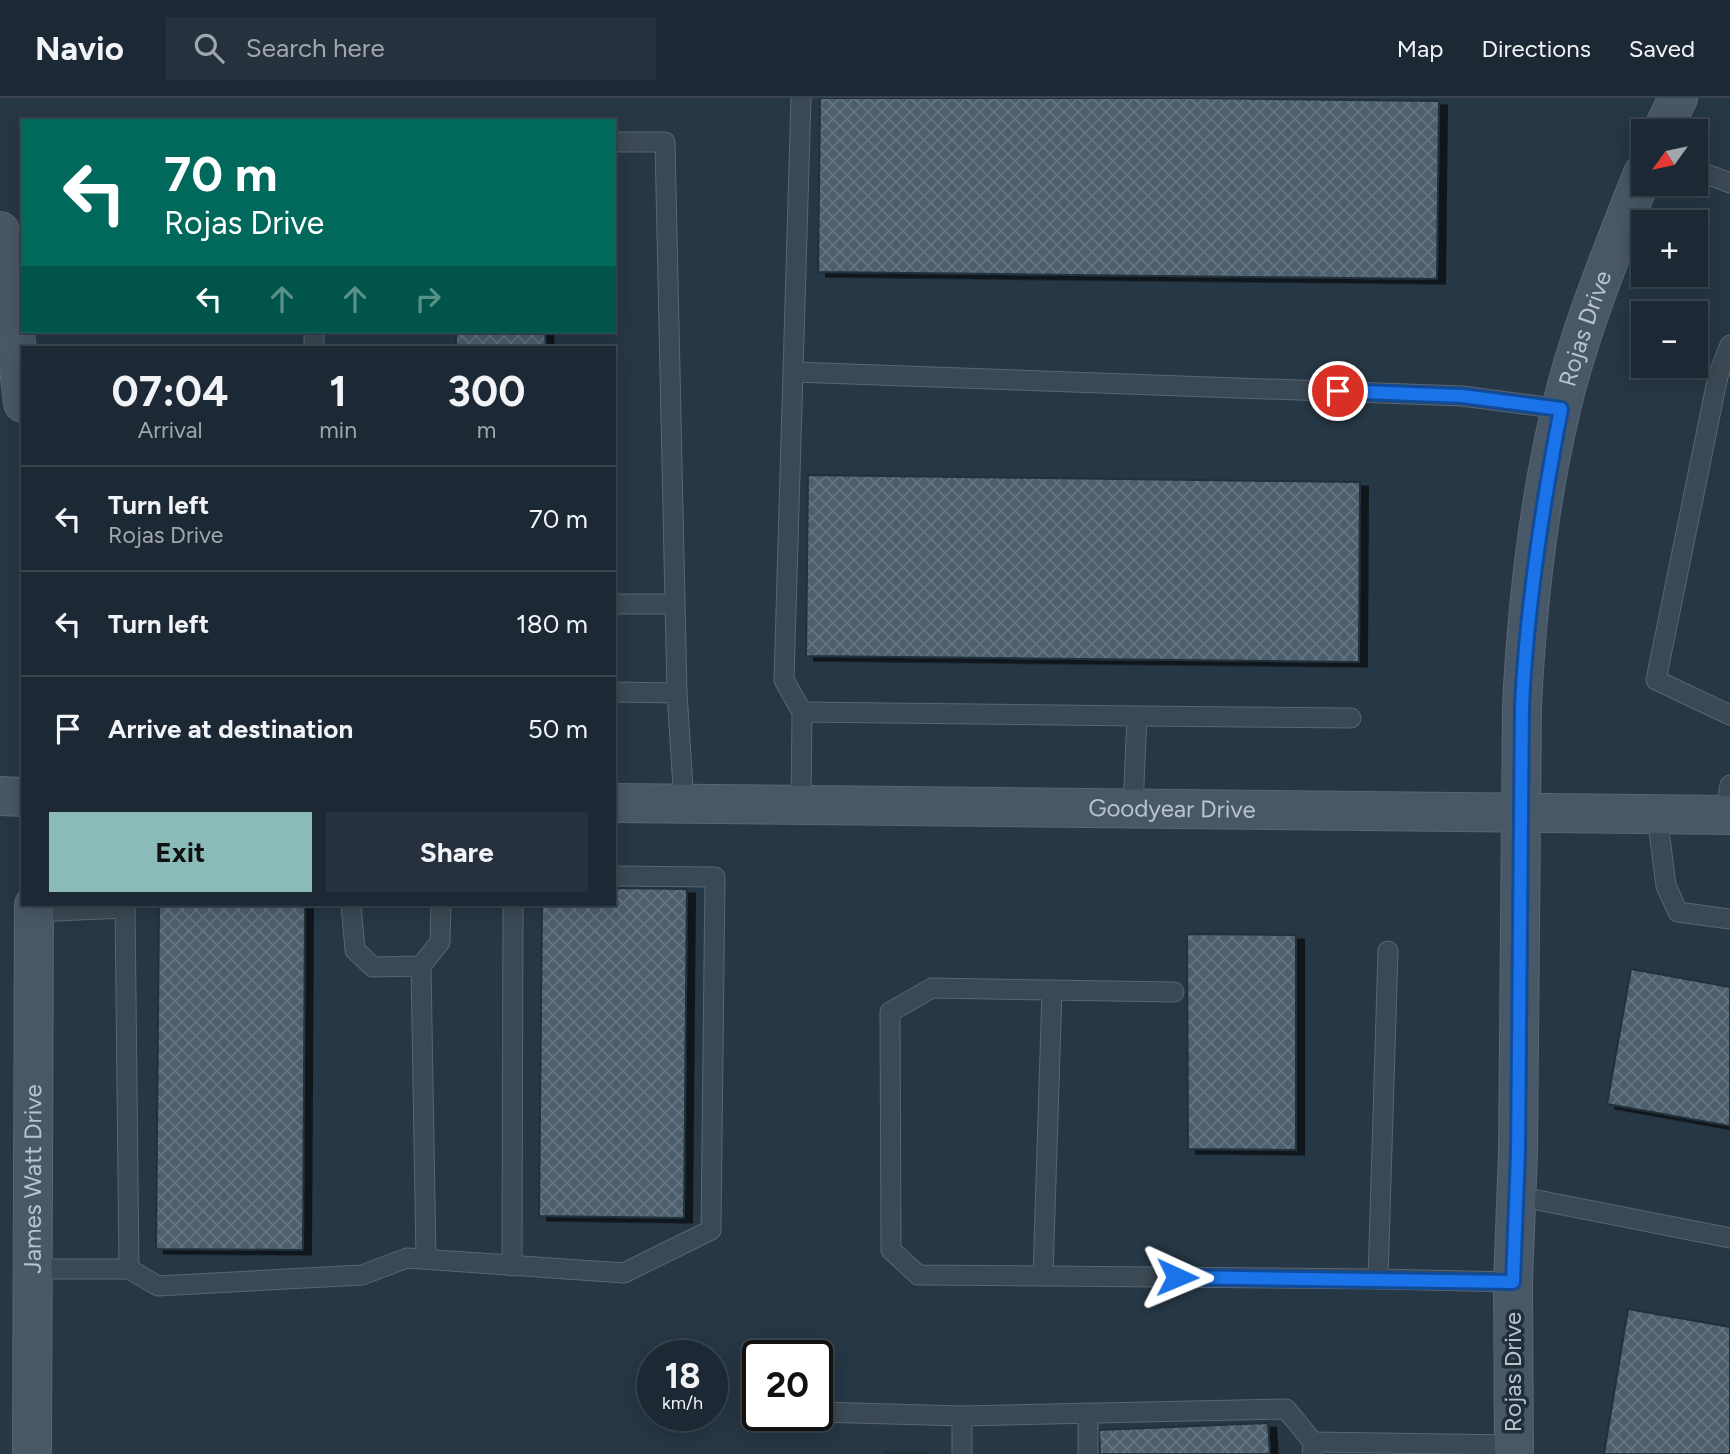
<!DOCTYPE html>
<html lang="en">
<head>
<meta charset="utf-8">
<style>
	:root { --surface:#1c2934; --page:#25313c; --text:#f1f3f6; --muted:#a0a6ac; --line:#3a454f; --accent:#8bbbb9 }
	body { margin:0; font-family:Figtree,sans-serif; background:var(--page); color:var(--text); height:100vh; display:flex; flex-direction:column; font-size:26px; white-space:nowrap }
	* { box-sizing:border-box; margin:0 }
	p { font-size:23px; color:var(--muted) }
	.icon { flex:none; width:38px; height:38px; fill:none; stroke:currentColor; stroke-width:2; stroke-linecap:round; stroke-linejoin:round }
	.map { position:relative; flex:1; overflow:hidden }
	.details { position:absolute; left:21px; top:248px; width:595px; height:560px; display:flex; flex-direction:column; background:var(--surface); border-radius:0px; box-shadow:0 4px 18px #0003,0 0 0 2px var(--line) }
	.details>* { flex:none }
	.top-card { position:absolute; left:21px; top:21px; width:595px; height:214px; border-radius:0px; box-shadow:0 4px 18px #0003,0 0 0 2px var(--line); background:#00695c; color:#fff; overflow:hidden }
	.needle { width:46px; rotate:237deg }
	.controls { position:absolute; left:1631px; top:21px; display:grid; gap:14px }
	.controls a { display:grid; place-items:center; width:77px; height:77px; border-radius:0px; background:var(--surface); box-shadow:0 4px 18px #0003,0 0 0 2px var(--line); font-size:35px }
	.speed { position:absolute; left:637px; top:1242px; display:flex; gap:14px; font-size:35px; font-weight:700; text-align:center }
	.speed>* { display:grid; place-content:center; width:91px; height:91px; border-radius:50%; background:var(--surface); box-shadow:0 4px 18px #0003,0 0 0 2px var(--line); line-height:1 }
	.speed small { font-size:18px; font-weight:400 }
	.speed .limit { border:4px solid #111; border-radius:10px; background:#fff; color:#111 }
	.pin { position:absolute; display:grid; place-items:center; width:60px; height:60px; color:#fff; margin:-30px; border:4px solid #fff; border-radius:50%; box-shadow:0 2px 7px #0007 }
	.me { position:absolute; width:77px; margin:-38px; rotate:91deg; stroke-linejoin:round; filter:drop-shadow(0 0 5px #0008) }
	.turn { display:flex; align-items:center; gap:24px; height:147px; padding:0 28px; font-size:32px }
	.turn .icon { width:91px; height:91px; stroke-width:2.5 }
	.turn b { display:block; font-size:49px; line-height:60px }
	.lanes { display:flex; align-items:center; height:66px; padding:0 28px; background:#0003; justify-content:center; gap:35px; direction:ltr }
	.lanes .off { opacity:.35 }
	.eta { display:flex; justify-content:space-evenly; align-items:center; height:119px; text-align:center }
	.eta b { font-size:42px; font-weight:700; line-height:49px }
	.cta { display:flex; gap:14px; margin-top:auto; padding:14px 28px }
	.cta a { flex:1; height:80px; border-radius:0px; background:var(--accent); color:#111; font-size:28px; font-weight:700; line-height:80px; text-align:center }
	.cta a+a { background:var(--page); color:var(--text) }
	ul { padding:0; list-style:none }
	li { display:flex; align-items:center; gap:21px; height:105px; padding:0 28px; border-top:2px solid var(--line) }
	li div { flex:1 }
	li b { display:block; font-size:26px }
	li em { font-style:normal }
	header { display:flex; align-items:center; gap:42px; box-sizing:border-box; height:98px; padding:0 35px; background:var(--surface); border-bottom:2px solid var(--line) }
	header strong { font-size:33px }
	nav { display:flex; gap:38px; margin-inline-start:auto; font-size:24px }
	.search { width:490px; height:63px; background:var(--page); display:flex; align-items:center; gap:18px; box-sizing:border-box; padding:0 24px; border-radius:0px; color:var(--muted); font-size:26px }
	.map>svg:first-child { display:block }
</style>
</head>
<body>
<header>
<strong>Navio</strong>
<div class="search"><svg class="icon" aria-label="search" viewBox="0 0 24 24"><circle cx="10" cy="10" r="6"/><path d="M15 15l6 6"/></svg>Search here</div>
<nav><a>Map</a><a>Directions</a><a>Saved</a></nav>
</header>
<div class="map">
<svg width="1730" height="1356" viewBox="0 0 1730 1356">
	<defs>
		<pattern id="building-cross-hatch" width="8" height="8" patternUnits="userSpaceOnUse" patternTransform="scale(1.75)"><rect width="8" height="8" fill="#4d5f6d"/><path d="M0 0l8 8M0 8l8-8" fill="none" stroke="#657481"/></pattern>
		<filter id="shadow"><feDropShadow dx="8" dy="4.5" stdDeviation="0" flood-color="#0009"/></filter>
	</defs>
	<rect width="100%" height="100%" fill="#263745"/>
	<g fill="url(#building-cross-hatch)" stroke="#22303c" stroke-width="2" filter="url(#shadow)">
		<polygon points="820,0 1187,0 1439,3 1437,181 818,174"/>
		<polygon points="456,233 545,233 546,250 456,250"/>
		<polygon points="808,377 1360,384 1359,564 806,558"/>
		<polygon points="614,790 687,791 684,1120 539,1118 542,807 614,807"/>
		<polygon points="159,807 305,807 303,1152 156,1151"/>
		<polygon points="1187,836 1296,837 1296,1052 1188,1051"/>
		<polygon points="1631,871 1730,889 1730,1028 1607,1006"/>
		<polygon points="1628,1211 1730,1229 1730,1356 1604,1356"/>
		<polygon points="1268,1325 1270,1356 1100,1356 1099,1332"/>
		<rect x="885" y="1354" width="44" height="2"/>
	</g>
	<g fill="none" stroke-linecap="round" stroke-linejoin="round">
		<defs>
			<g id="lane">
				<polyline points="801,0 784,582 802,614"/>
				<polyline points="614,44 665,44 677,595"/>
				<polyline points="1696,72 1730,85"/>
				<polyline points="1730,247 1718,278 1656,582 1730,617"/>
				<polyline points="314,250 314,233"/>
				<polyline points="793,274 1462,298 1561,311"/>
				<polyline points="614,506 675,506"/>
				<polyline points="614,594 677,595 684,705"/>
				<polyline points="1137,618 1351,620"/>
				<polyline points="801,706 802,614 1137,618 1133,710"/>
				<polyline points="1657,716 1666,788 1678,814 1730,821"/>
				<polyline points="1726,717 1730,687"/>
				<polyline points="351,807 355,852 373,869 421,868 440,844 441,807"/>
				<polyline points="34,814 125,810"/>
				<polyline points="1388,853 1378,1181 1513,1184"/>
				<polyline points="421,868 426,1161"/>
				<polyline points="1174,894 932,890 890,914 891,1152 918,1177 1378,1181"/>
				<polyline points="1517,1098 1730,1140"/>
				<polyline points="512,1168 513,807"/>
				<polyline points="33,1171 129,1171 125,807"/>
				<polyline points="129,1171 158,1188 362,1177 407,1160 624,1175 711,1132 715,779 614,778"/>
				<polyline points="1043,1178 1052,892"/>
				<polyline points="817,1314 962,1318"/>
				<polyline points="1313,1344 1514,1347"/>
				<polyline points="962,1356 962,1318 1286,1311 1313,1344 1312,1356"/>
				<polyline points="1088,1356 1088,1315"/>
			</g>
			<g id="secondary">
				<polyline points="1662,33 1678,0"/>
				<polyline points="0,133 12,209 23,305"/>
				<polyline points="0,698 23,699"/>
				<path id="s1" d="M614,705L1730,717"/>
				<path id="s2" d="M32,1356L34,807"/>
				<path id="s3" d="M1514,1356L1513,1184L1518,1055L1522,607C1527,508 1538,407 1561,311C1580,230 1613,152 1643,75"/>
			</g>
		</defs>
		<use href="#lane" stroke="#5a6672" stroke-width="21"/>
		<use href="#secondary" stroke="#5a6672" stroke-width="40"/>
		<use href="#lane" stroke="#3b4954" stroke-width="19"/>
		<use href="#secondary" stroke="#495867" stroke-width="38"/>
	</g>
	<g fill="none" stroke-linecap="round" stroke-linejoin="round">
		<defs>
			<path id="route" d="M1177,1179L1513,1184L1518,1055L1522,607C1527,507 1542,409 1561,311L1462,298L1338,293"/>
		</defs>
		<use href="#route" stroke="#114b97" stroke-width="18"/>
		<use href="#route" stroke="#1a73e8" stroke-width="12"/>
	</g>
	<g text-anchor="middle" stroke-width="7" stroke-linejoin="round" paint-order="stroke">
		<g font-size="24" fill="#b9c3ce" stroke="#202e3a">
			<text dy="8" stroke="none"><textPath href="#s3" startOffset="1132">Rojas Drive</textPath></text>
			<text dy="8" stroke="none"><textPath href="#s1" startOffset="558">Goodyear Drive</textPath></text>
			<text dy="8" stroke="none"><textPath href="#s2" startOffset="275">James Watt Drive</textPath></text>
			<text transform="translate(1513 1274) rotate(-90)" y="8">Rojas Drive</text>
		</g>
	</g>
</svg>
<div class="controls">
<a><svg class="needle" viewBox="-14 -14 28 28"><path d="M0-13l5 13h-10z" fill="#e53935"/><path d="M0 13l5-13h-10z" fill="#a0a6ac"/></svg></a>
<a>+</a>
<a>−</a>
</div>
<div class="speed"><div>18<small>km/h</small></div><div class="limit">20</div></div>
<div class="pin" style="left:1338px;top:293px;background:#d93025"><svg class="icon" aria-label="arrive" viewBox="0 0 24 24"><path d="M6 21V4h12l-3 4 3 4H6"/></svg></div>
<svg class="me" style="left:1177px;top:1179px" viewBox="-20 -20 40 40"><path d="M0-17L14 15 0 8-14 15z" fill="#1a73e8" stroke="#fff" stroke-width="4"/></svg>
<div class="top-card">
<div class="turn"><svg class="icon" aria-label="left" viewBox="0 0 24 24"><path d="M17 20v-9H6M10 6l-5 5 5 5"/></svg><div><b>70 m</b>Rojas Drive</div></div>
<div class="lanes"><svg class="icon" aria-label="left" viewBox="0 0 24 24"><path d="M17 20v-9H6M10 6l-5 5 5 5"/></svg><svg class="icon off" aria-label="ahead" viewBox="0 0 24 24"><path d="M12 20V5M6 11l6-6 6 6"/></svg><svg class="icon off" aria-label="ahead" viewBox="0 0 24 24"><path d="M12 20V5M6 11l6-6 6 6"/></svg><svg class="icon off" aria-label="right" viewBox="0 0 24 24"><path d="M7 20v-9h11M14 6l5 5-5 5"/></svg></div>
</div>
<section class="details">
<div class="eta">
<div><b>07:04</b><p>Arrival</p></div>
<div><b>1</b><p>min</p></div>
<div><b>300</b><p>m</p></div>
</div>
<ul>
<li><svg class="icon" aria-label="left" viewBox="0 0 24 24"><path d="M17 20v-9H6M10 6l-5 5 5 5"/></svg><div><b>Turn left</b><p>Rojas Drive</p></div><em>70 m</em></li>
<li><svg class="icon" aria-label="left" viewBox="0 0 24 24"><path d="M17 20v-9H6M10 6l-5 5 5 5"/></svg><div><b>Turn left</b></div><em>180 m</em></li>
<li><svg class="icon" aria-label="arrive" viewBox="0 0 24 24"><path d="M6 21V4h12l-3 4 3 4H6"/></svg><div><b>Arrive at destination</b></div><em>50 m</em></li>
</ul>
<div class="cta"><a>Exit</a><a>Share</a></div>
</section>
</div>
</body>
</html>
